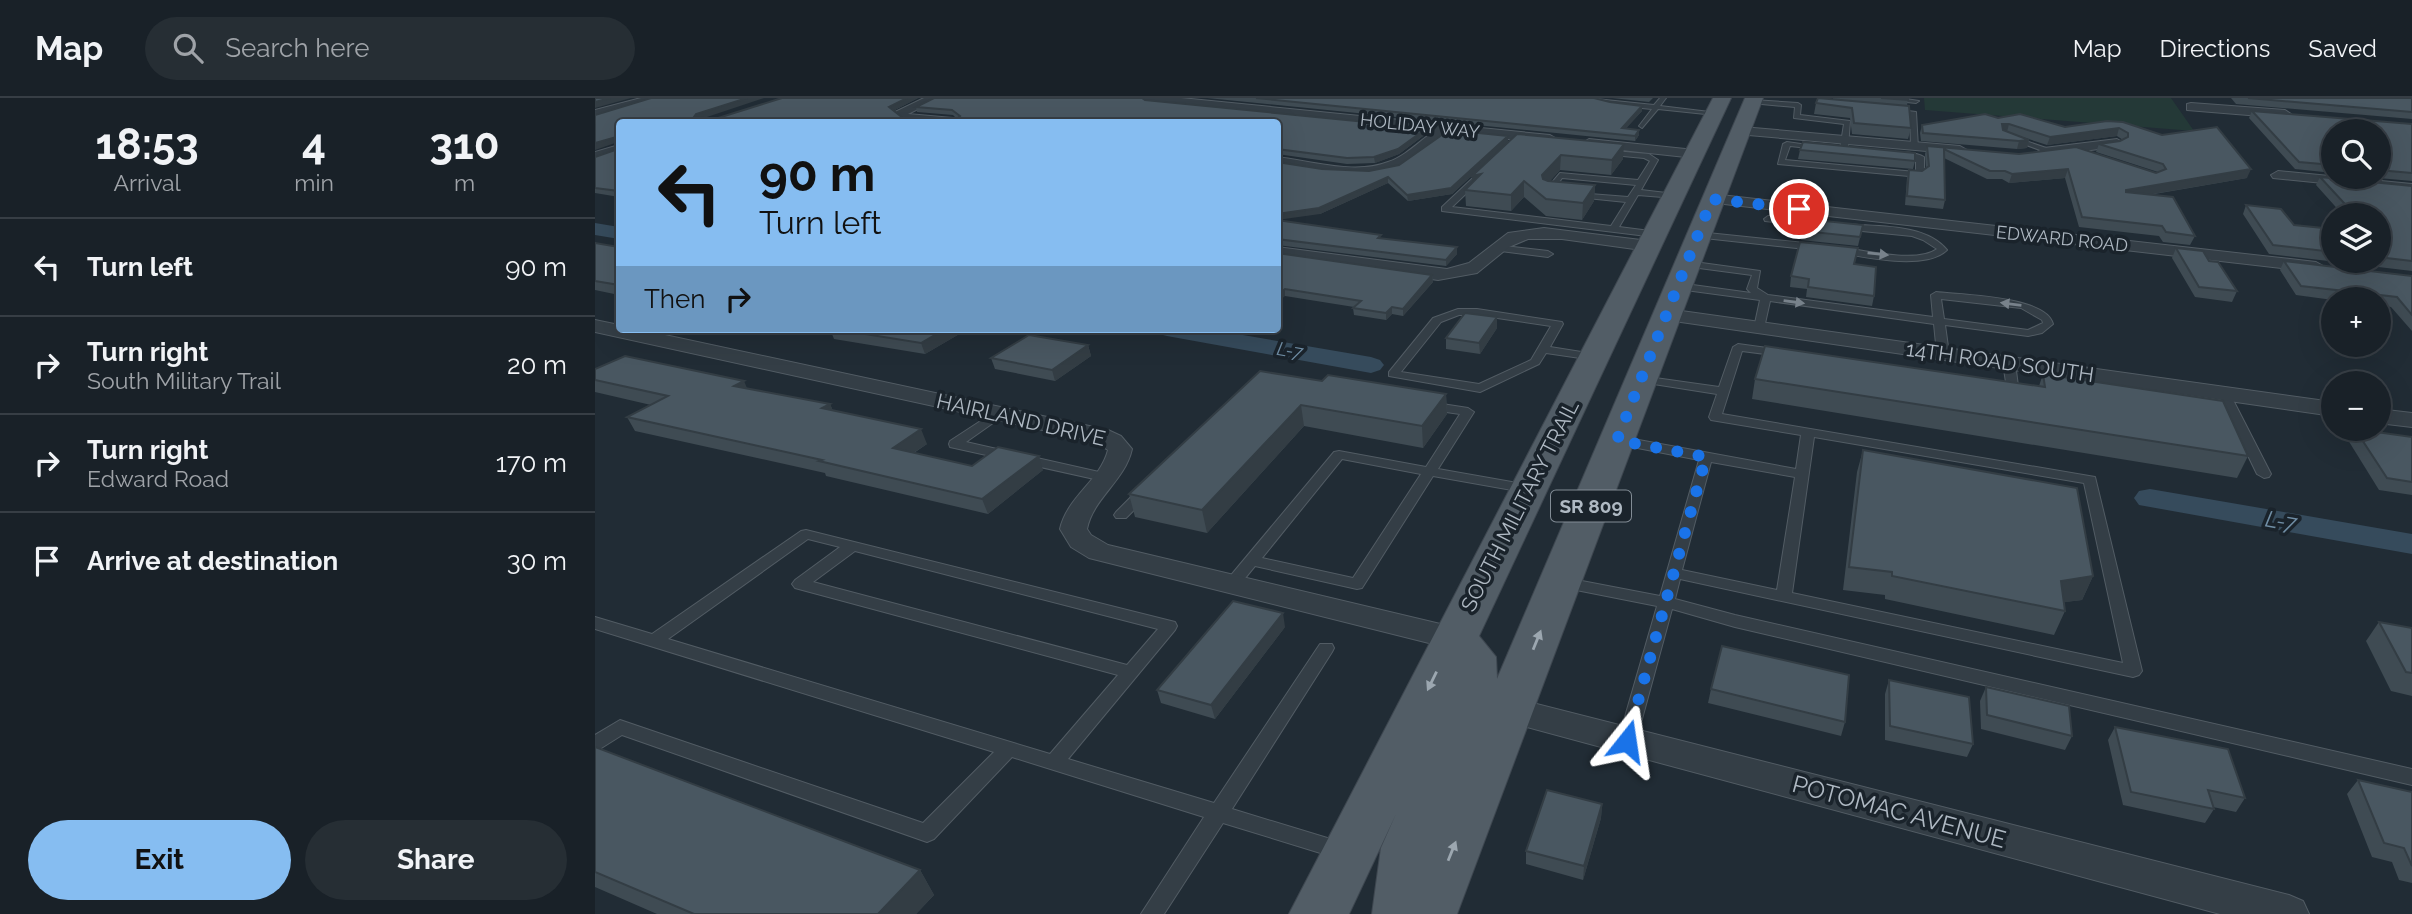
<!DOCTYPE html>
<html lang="en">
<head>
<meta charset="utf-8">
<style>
	:root { --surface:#192128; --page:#262e34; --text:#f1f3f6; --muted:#9fa3a8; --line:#373e45; --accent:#86bdf1 }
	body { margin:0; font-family:Raleway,sans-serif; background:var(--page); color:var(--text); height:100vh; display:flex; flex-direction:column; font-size:26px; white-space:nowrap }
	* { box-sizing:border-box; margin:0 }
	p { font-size:23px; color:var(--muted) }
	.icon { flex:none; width:38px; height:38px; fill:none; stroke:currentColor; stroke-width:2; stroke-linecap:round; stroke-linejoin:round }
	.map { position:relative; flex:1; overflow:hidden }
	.drawer { display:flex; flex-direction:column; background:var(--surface); width:595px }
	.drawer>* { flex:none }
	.guide { position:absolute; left:21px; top:21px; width:665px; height:214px; border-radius:7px; box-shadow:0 7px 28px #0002,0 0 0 2px var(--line); background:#86bdf1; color:#111; overflow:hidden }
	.tools { position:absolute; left:1726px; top:21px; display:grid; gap:14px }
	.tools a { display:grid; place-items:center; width:70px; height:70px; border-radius:50%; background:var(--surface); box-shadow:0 7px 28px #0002,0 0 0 2px var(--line); font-size:35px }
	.pin { position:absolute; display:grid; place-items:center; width:60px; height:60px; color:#fff; margin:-30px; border:4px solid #fff; border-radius:50%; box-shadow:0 2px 7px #0007 }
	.me { position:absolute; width:77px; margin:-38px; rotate:15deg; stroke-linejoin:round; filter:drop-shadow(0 0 5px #0008) }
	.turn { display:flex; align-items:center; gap:24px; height:147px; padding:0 28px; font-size:32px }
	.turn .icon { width:91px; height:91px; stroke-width:2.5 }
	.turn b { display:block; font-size:49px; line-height:60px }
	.then { display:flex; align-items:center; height:66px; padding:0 28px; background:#0003; gap:14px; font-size:26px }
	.eta { display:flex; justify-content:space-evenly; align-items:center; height:119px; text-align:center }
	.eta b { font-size:42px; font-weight:700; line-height:49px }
	.cta { display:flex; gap:14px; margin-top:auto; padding:14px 28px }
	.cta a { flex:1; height:80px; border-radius:42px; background:var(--accent); color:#111; font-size:28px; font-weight:700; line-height:80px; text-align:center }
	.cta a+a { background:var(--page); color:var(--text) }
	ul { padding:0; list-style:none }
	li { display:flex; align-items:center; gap:21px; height:98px; padding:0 28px; border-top:2px solid var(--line) }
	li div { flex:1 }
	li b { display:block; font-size:26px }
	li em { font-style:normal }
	header { display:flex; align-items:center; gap:42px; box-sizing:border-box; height:98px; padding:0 35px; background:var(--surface); border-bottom:2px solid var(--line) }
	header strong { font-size:33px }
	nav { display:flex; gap:38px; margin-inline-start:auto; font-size:24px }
	.search { width:490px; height:63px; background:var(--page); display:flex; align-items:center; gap:18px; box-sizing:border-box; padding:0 24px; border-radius:38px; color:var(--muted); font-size:26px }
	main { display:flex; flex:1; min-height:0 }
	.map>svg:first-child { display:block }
</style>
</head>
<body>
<header>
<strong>Map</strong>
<div class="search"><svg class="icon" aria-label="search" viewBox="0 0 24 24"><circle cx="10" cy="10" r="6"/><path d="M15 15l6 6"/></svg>Search here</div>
<nav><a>Map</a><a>Directions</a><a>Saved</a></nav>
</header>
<main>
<section class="drawer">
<div class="eta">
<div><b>18:53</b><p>Arrival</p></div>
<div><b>4</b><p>min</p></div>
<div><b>310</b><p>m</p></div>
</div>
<ul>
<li><svg class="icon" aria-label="left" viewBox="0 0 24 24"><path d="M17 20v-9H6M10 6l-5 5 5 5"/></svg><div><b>Turn left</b></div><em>90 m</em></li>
<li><svg class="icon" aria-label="right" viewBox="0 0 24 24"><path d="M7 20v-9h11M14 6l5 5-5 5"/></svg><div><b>Turn right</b><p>South Military Trail</p></div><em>20 m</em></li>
<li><svg class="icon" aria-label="right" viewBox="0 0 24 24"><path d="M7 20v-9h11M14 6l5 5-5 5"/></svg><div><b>Turn right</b><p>Edward Road</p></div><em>170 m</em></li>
<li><svg class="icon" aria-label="arrive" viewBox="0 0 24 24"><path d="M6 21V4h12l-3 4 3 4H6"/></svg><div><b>Arrive at destination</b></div><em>30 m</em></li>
</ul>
<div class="cta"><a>Exit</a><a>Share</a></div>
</section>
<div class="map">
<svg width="1817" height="816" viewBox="0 0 1817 816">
	<rect width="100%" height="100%" fill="#212c35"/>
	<polygon fill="#243937" points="1329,0 1576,0 1599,33 1330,12"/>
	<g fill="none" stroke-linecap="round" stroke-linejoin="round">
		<g fill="#364b5c" fill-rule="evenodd">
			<polygon points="0,125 24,129 24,141 0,137"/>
			<polygon points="560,231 613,231 776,259 785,262 789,267 785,272 776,275 572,238 564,236"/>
			<polygon points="1555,391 1817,436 1817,456 1544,407 1539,400 1544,393"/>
		</g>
		<defs>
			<g id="service">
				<polygon points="991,0 1059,7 1065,0 1071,0 1065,8 1123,15 1120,17 1063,11 1047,30 1044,28 1057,11 1015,7"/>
				<polygon points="1273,0 1304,0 1324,3 1321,5"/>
				<polygon points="1158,2 1203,5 1206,7 1205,17 1255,23 1253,49 1268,53 1264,55 1245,51 1249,26 1199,20 1200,9 1156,5"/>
				<polygon points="1296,11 1321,14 1323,50 1316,48 1315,16 1296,13"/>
				<polygon points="1415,39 1419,39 1460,53 1453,55 1415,41"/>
				<path d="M916,44L1054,56L1063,62L1046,92L1080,96L1084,98L1080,100L1043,97L1024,129L1063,134L1064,136L1060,139L847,113V109ZM921,48L1049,60L1055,63L1043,82L965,75L949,94L953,96H962V92H959L967,80L1041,87L1033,99L982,95L978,97L982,99L1031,104L1016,128L857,109Z"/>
				<path d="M1192,44L1227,49L1223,51L1195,48L1190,62L1321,74V61L1297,56C1304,52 1322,55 1329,59V77L1325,79L1183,66L1188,46Z"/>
				<polygon points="1173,118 1227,124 1231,127 1227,130 1170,123 1169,121"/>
				<path d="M1250,126C1282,129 1330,125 1352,152C1330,173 1269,159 1241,154L1239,152L1244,149C1269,152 1321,166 1342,151L1328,142L1317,138L1247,131L1246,129Z"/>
				<polygon points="1103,134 1220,146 1225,149 1220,152 1100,139 1099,137"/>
				<polygon points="901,147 953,153 958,156 953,159 898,152 896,150"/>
				<path d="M1092,163L1165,173L1162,190L1173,197L1338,219L1336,197L1341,194C1366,197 1451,198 1458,226L1447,235L1433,238L1350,227L1354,256L1348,259L1342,256L1339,226L1175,203L1169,230L1164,233L1159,230L1165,202L1083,191L1078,188L1083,185L1156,195L1152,191L1157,177L1089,168L1087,166ZM1346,201L1426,210L1447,222L1448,225L1433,232L1349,221Z"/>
				<path d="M863,211H882L967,224L968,226L955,249L999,256L1005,259L999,262L951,255L944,266L885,294L794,278V274L838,220ZM864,217H882L956,228L936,262L884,286L806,274L846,224Z"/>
				<path d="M1143,246L1186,252L1192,255L1186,258L1147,253L1127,316L1500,379L1547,573L1544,577L1538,579L1085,481L1080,501L1140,517L1817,671V687L1140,529L1077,511L1041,643L1039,648L1032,650L1025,648L1023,643L1062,508L966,489L958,484L966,479L1065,498L1104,362L1017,345L1016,342L1017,339L1022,338L1201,371L1206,337L1116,322L1114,319L1122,296L1046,284L1040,281L1046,278L1124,289L1138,249ZM1219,339L1489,385L1528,565L1197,495ZM1116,364L1200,379L1182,492L1087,472Z"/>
				<polygon points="1414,262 1420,265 1423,288 1417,292 1400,288 1400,284 1411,284 1408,265"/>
				<polygon points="1629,292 1635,296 1676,376 1674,379 1669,380 1662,376 1623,296"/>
				<path d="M834,304L873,310L879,314L843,371L934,387L939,388L941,391L939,394L934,395L838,378L767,490L762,491L660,468L642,490H632L629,486L632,482L739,354L744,353L831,369L865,316L830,311L828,308ZM747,361L826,376L758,480L667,460Z"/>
				<polygon points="404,311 408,312 410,315 408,318 371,344 513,376 520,380 513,384 355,349 354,346 355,343"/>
				<polygon points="548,391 553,392 555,395 553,398 531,420 521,420 519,417 521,414 543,392"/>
				<path d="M211,432L580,524L582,528L580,532L473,661L619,705L725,546H737L739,550L737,554L637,711L752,746L755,752L752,758L745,761L628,725L569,816H546L609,719L417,659L339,741L332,744L27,637L0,654V637L25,622L328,725L399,654L0,531V519L57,536L206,433ZM213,441L245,449L200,482L197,486L200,490L523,577L455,656L73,541ZM260,453L563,531L532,567L218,484Z"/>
			</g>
			<g id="minor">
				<polygon points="46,0 66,0 0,20 0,12"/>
				<polygon points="329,0 345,0 313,16 358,20 364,24 310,23 298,15"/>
				<path d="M545,0H586L955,37L962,41L955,45L853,35C838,46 822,61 805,70C770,87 719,72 682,67V59C716,63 760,77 793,64C809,59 825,43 839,33L551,4Z"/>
				<polygon points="1596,5 1690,12 1696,16 1690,20 1592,12 1592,6"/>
				<polygon points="1147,29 1365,48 1372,52 1365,56 1142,36 1142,30"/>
				<polygon points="994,41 1100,52 1107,56 1100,60 989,48 987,45"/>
				<polygon points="1522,41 1529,45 1527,48 1449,58 1442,54 1449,50"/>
				<polygon points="24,47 24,55 0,63 0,54"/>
				<polygon points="1683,73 1817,86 1817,94 1678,80 1676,77"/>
				<polygon points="1117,96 1721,164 1730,169 1721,174 1112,104 1109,101"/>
				<polygon points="949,130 1054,143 1062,148 1054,153 967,141 933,141 914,149 882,175 843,182 682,159 682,149 852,171 874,165 913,135"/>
				<polygon points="1072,211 1738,304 1738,318 1065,221 1062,217"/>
				<path d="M0,222L24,227V231H42L513,332L526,338L537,351C530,383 498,400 492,431L496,437L513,447L858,529L869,532L873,540L869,548L858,551L494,460L476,449L465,431C472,399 505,383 513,352L498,343L0,234Z"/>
				<polygon points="1783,311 1817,315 1817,329 1783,325"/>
				<polygon points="914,599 1694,797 1708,803 1714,816 1625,816 902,621 897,612 902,603"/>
			</g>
			<polygon id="primary" points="1118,0 1136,0 884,538 901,559 902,581 1150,0 1168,0 862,816 777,816 786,750 801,716 754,816 694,816"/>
		</defs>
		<use href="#service" stroke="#525c64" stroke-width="2"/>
		<use href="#minor" stroke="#525c64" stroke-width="2"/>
		<use href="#primary" stroke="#3e4750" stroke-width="2"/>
		<use href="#service" fill="#343e46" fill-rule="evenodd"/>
		<use href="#minor" fill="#343e46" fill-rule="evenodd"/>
		<use href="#primary" fill="#525d66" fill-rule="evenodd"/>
	</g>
	<g fill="#3f4b53">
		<polygon points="187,0 323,0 298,13 308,20 362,21 358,17 322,14 321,9 550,2 832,30 832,35 804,56 780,65 752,66 682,56 682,24 24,24 24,99 0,95 0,59 23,51 23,44 0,17 120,21"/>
		<polygon points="612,0 999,0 1015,4 1047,8 1047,13 1031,30 1044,37 1040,43"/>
		<polygon points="1017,0 1058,0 1054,4"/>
		<polygon points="1238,0 1313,0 1312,8 1316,30 1313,41 1257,36 1255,20 1219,16 1221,5 1238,2"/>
		<polygon points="1636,0 1817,0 1817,21 1641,6"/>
		<polygon points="1657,13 1817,26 1817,83 1772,79 1783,79 1783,33 1738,33 1738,75 1700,71 1654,20"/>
		<polygon points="1403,20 1470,29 1512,23 1652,80 1554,97 1600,138 1595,147 1568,144 1564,138 1484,129 1470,80 1414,85 1407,81 1392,81 1349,60 1350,102 1348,111 1310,107 1312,80 1314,72 1327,73 1331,70 1330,56 1332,48 1561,75 1563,74 1501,54 1504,46 1525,43 1528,42 1522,38 1452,47 1412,34 1434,42 1432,50 1422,51 1326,43 1325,35 1327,27"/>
		<polygon points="922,36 1028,61 1016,77 965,72 955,83 1000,87 999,103 987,122 951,118 929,99 916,113 871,108 870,92 877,85 877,78"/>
		<polygon points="913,38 913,44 857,96 813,103 793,85 725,116 727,71 774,73 804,67"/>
		<polygon points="1205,52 1320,63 1318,71 1203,61"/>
		<polygon points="1725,79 1817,88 1817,173 1674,156 1648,116 1651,107 1699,127 1738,131 1738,163 1783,163 1783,117 1748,117 1721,87"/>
		<polygon points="682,122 787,141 862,156 851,168 682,147"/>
		<polygon points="1268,127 1263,148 1206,142 1208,133"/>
		<polygon points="0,145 24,149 24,197 0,192"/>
		<polygon points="1581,150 1614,163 1642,193 1637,204 1600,199 1577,160"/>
		<polygon points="682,155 837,177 838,184 808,218 797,216 791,222 759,217 758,210 759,209 690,198"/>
		<polygon points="1689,163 1817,178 1817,233 1796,209 1783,207 1783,201 1738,202 1701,197 1685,172"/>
		<polygon points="1259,166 1279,198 1277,208 1211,199 1212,191 1195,189 1196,178"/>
		<polygon points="902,230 885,256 851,251 851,240"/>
		<polygon points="235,231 365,231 366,235 330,256 239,241"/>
		<polygon points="493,247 496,258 460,283 400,271 396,260"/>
		<polygon points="0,271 152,291 235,306 238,313 332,346 319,355 377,368 448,372 393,416 231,378 230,375 40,333 32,319 56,307 0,294"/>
		<polygon points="1448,276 1653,358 1642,380 1157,301 1160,281 1444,288"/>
		<polygon points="727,283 851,296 852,316 828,350 709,328 612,435 540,419 534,396"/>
		<polygon points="1759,331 1817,339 1817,397 1784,392 1753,342"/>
		<polygon points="1268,352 1498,478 1487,502 1469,504 1470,513 1459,537 1290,501 1290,497 1248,492 1262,374"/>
		<polygon points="1784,524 1817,530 1817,598 1796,593 1771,543"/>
		<polygon points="690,529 620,621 566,605 562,592"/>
		<polygon points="1294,582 1378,646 1372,659 1290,642 1290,596"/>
		<polygon points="1391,589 1477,638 1470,652 1386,631 1385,603"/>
		<polygon points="1116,591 1250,624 1246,638 1113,605"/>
		<polygon points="1520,629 1650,700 1641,714 1618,709 1619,711 1610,725 1528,707 1513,642"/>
		<polygon points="0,649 325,772 339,797 321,816 62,816 0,789"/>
		<polygon points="1763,682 1817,694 1817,785 1804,782 1797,764 1777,759 1752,696"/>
		<polygon points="1007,706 1006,720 988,782 931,766 931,753"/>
	</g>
	<g fill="#333d44">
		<polygon points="15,0 36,0 0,10 0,4"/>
		<polygon points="152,0 169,0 103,22 99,19 101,16"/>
		<polygon points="312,0 323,0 296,14 294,9"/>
		<polygon points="1047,8 1047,13 1027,35 1027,30"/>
		<polygon points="1407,26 1414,26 1412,34 1405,34"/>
		<polygon points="832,30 832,35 804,56 780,65 779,59"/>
		<polygon points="1524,30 1522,38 1452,47 1455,39"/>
		<polygon points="1044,32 1044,37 1040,43 1040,38"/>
		<polygon points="913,38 913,44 857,96 813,103 812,97"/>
		<polygon points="21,39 23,44 0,52 0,45"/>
		<polygon points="1434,42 1432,50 1422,51 1424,43"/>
		<polygon points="1029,46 1028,61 1016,77 1017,62"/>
		<polygon points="966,57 965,72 947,92 947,77"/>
		<polygon points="1473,71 1470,80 1414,85 1417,76"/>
		<polygon points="1656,71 1652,80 1528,101 1531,92"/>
		<polygon points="886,76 877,93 877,78"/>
		<polygon points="793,79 793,85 725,116 682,122 682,116"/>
		<polygon points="929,83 929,99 916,113 916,97"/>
		<polygon points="1000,87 999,103 987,122 988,105"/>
		<polygon points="862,149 862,156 851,168 851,162"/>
		<polygon points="837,177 838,184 808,218 808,211"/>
		<polygon points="690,191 690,198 682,205 682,197"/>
		<polygon points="797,209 797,216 791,222 791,215"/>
		<polygon points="902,219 902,230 885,256 884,245"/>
		<polygon points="350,231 365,231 366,235 330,256 326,245"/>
		<polygon points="493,247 496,258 460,283 457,272"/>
		<polygon points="149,283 155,297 139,288"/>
		<polygon points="851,296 852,316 828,350 827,328"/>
		<polygon points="235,306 241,320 227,310"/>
		<polygon points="706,307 709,328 612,435 607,412"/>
		<polygon points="326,331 332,346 304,364 298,350"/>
		<polygon points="444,358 448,372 393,416 387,401"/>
		<polygon points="1498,478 1487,502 1456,506 1466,483"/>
		<polygon points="688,515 690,529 620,621 616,607"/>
		<polygon points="1007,706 1006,720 988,782 989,768"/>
		<polygon points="325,772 339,797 321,816 283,816"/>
	</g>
	<g fill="#495761" stroke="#333d44" stroke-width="2">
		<polygon points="0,0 15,0 0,4"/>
		<polygon points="56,0 152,0 101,16 99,19 120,21 187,0 312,0 294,9 308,20 362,21 365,18 357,12 321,9 339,0 547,0 550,2 832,30 803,51 779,59 752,60 682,51 682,24 24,24 24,93 0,90 0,59 23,51 24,42 21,39 0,45 0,17"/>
		<polygon points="661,0 999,0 1015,4 1047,8 1027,30 1044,32 1040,38"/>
		<polygon points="1223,0 1314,8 1316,30 1259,25 1257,10 1221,5"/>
		<polygon points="1286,0 1313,0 1313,2"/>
		<polygon points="1653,0 1817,0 1817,14"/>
		<polygon points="1657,13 1817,26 1817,75 1783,72 1783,33 1738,33 1738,67 1704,64"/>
		<polygon points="1390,16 1403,20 1425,16 1470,29 1512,23 1528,24 1567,37 1622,29 1656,71 1531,92 1531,94 1578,99 1600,138 1571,134 1567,128 1487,119 1473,71 1417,76 1410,73 1395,73 1349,51 1350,102 1312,98 1314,72 1327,73 1334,68 1332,48 1424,56 1481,49 1561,75 1571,71 1568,66 1504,46 1525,43 1533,39 1533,35 1524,30 1455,39 1414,26 1407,26 1408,32 1434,42 1424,43 1328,35 1327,27"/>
		<polygon points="854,32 913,38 856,90 812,97 793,79 724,110 682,116 682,64 727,71 774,73 804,67"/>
		<polygon points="922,36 1029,46 1017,62 966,57 947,77 948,81 953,83 1000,87 988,105 951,101 929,83 916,97 870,92 886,76 877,78"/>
		<polygon points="1208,44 1320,55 1320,63 1205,52"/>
		<polygon points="1725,79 1817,88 1817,163 1783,159 1783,117 1760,117"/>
		<polygon points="1651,107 1686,111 1699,127 1738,131 1738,154 1678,147"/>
		<polygon points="1211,121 1268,127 1265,139 1208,133"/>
		<polygon points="682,122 786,137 783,140 862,149 851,162 682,141"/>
		<polygon points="1205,144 1263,150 1259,166 1281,169 1279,198 1213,189 1214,181 1196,178"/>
		<polygon points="0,145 24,149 24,187 0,183"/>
		<polygon points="1581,150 1608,153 1614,163 1623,164 1642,193 1604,189"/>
		<polygon points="682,155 837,177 808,211 797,209 791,215 758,210 766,203 690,191 682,197"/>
		<polygon points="1689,163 1817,178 1817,217 1802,199 1706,188"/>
		<polygon points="870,215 902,219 884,245 851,240"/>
		<polygon points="239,231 350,231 326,245"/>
		<polygon points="434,237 493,247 457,272 396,260"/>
		<polygon points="1170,248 1450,289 1448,276 1628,303 1653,358 1160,281"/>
		<polygon points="30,258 149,283 139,288 235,306 227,310 326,331 298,350 377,368 403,349 444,358 387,401 224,363 227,362 32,319 73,298 0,282 0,271"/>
		<polygon points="665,273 727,283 733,277 851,296 827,328 706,307 607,412 534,396"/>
		<polygon points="1760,331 1817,339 1817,384 1792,380"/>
		<polygon points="1268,352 1482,390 1498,478 1466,483 1470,513 1297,478 1297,474 1254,469"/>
		<polygon points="638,503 688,515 616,607 562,592"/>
		<polygon points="1784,524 1817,530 1817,575 1811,574"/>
		<polygon points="1127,548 1254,577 1250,624 1116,591"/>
		<polygon points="1294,582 1374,599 1378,646 1295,628"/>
		<polygon points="1391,589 1474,608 1477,638 1392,617"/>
		<polygon points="1520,629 1633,651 1650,700 1613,692 1619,711 1536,694"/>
		<polygon points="0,649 325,772 283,816 99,816 0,774"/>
		<polygon points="1763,682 1817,694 1817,768 1809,750 1789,745"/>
		<polygon points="952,692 1007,706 989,768 931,753"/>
	</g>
	<defs><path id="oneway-solid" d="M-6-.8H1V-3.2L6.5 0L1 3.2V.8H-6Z" transform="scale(1.75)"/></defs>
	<g fill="#78828b">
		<use href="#oneway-solid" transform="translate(1283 156) rotate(6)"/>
		<use href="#oneway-solid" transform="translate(1199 204) rotate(8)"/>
		<use href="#oneway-solid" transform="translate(1416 206) rotate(-173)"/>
	</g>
	<g fill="#9ca7b0">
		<use href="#oneway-solid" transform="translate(942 542) rotate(-68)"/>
		<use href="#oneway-solid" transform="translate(837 583) rotate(116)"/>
		<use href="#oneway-solid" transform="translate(857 753) rotate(-68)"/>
	</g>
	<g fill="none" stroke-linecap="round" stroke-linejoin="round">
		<polyline stroke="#1a73e8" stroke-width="12" stroke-dasharray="0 21.6" points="1032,643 1111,359 1022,342 1117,101 1204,111"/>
	</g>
	<g text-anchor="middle" stroke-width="7" stroke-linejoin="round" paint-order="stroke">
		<g font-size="18" fill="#afb9c3" stroke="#1a232b">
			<text transform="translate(825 28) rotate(6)" y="6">HOLIDAY WAY</text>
			<text transform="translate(1467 141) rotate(6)" y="6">EDWARD ROAD</text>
		</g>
		<g font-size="19" font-style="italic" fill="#708ea5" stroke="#1a232b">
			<text transform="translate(695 252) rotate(10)" y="7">L-7</text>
		</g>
		<rect fill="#1a232b" stroke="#828c95" stroke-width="2" x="956" y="392.5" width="80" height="31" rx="5"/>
		<g font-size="19" font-weight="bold" fill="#afb9c3">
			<text x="996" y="415">SR 809</text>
		</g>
		<g font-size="21" fill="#afb9c3" stroke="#1a232b">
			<text transform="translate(1405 264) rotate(8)" y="7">14TH ROAD SOUTH</text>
			<text transform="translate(426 322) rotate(13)" y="7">HAIRLAND DRIVE</text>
			<text transform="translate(925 408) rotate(-63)" y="7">SOUTH MILITARY TRAIL</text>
		</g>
		<g font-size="23" font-style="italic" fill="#708ea5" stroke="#1a232b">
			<text transform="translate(1686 423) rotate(10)" y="8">L-7</text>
		</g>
		<g font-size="24" fill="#afb9c3" stroke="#1a232b">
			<text transform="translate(1304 714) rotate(15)" y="8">POTOMAC AVENUE</text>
		</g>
	</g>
</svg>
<div class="tools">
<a><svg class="icon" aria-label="search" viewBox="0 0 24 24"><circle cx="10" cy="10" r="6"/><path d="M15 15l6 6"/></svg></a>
<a><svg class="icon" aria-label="layers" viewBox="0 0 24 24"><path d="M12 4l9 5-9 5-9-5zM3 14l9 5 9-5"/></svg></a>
<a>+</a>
<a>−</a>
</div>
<div class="pin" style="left:1204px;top:111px;background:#d93025"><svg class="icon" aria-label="arrive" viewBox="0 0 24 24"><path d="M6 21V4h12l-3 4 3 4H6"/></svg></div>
<svg class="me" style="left:1032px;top:643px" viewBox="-20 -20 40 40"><path d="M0-17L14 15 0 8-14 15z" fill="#1a73e8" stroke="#fff" stroke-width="4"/></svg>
<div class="guide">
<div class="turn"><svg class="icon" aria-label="left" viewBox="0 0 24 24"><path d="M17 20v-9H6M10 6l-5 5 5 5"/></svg><div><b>90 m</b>Turn left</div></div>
<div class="then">Then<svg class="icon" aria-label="right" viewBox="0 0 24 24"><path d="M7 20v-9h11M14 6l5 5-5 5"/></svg></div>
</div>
</div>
</main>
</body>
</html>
